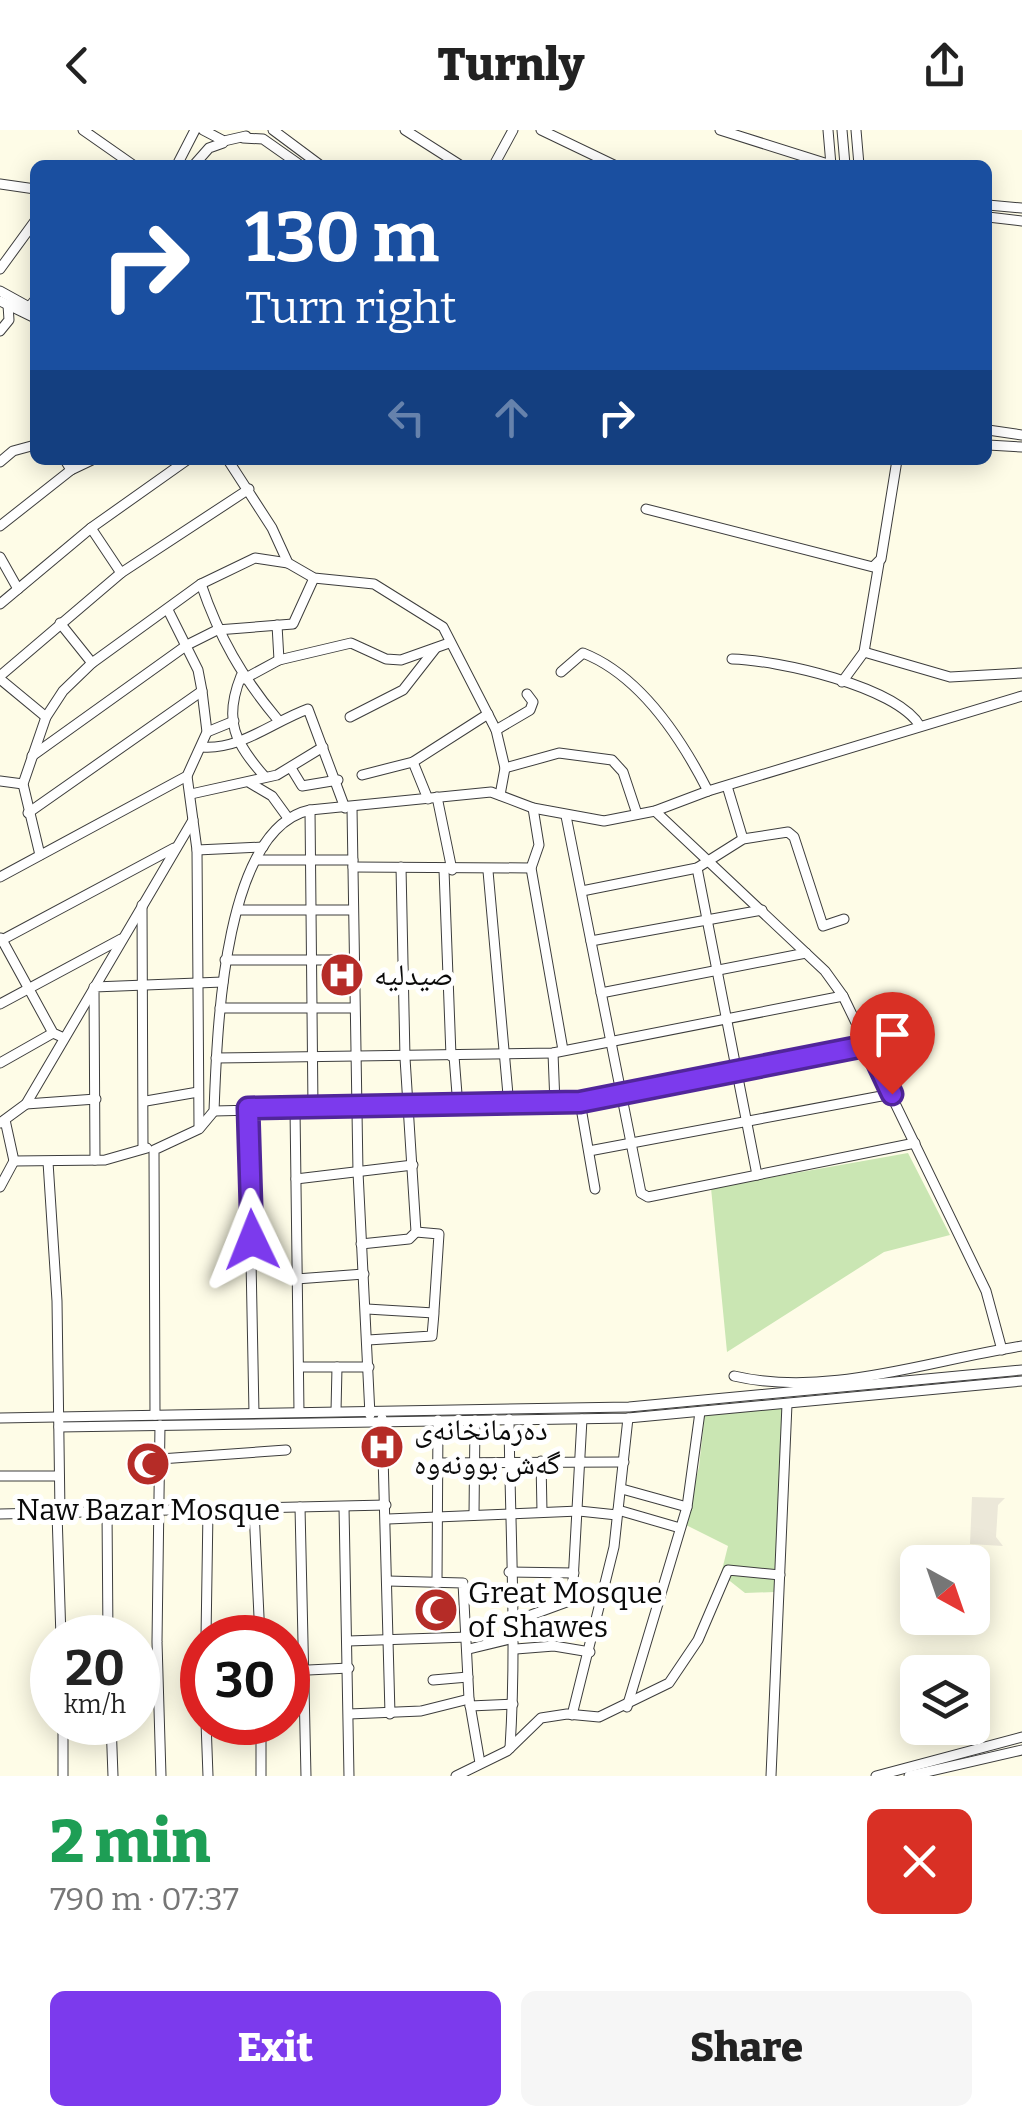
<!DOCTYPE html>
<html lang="en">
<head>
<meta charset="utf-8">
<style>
	:root { --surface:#fff; --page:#f6f6f6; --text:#222; --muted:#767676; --accent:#7c3aed }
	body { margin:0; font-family:Bitter,"Noto Naskh Arabic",serif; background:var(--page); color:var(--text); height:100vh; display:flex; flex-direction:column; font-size:38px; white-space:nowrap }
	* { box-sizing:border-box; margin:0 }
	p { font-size:32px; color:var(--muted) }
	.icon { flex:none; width:55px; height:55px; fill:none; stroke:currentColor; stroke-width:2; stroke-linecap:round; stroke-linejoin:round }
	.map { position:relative; height:1646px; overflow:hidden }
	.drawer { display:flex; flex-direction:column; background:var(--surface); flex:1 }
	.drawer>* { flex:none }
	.top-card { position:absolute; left:30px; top:30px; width:962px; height:305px; border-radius:15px; box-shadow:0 5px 25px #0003; background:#1a4fa0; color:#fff; overflow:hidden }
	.needle { width:65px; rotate:140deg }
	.fabs { position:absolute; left:900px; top:1415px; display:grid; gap:20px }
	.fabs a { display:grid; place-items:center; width:90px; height:90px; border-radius:15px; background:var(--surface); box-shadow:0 5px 25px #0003; font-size:50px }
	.speed { position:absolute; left:30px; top:1485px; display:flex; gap:20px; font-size:50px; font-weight:700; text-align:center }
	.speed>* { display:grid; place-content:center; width:130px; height:130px; border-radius:50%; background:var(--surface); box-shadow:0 5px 25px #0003; line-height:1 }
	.speed small { font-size:25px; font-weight:400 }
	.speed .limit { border:15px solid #d22; background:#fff; color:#111 }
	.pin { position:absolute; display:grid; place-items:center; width:85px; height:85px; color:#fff; margin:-102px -42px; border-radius:50% 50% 50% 0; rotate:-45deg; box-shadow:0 0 10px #0007 }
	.pin .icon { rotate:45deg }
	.me { position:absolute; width:110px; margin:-55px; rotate:358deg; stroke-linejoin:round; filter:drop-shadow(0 0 8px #0008) }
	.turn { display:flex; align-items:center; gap:35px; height:210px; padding:0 50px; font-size:45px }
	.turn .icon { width:130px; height:130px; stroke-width:2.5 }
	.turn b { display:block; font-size:70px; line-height:85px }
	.lanes { display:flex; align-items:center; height:95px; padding:0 50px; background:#0003; justify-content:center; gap:50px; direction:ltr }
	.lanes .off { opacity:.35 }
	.round { display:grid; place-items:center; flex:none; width:105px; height:105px; border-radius:15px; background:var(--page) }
	.headline { display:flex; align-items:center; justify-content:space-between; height:170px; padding:0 50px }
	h1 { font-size:60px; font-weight:800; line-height:75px; color:#1e9e55 }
	.action { display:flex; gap:20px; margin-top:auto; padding:20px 50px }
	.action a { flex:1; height:115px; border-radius:15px; background:var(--accent); color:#fff; font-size:40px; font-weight:800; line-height:115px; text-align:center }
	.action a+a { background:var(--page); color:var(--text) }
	header { display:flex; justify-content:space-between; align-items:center; height:130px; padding:0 50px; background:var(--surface); font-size:45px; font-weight:800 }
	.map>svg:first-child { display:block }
</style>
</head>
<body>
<header><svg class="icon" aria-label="back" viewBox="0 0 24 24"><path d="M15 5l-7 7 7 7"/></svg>Turnly<svg class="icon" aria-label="share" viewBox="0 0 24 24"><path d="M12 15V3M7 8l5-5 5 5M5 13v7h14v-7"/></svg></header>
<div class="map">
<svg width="1022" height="1646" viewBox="0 0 1022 1646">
	<rect width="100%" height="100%" fill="#fefce7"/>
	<g fill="#cae6b3">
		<polygon points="908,1023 950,1105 884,1122 727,1222 711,1058"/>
		<polygon points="787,1274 775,1462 745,1463 721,1444 728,1416 684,1394 699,1337 705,1281"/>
	</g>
	<polygon fill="#ece8d9" points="972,1367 1005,1368 998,1375 996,1407 1003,1416 970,1414"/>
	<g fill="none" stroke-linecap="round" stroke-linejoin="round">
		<defs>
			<g id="minor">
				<polyline points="83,0 133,35"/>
				<polyline points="203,0 224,11 246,6"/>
				<polyline points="273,0 320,35"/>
				<polyline points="405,0 460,35"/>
				<polyline points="541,0 614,35"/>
				<polyline points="720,0 831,35"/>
				<polyline points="828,0 831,35"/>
				<polyline points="842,0 845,35"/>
				<polyline points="856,0 859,35"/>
				<polyline points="243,8 263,9 300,35"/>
				<polyline points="177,35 195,0"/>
				<polyline points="194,35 209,18 223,13"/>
				<polyline points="494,35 513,0"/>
				<polyline points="0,54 35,59"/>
				<polyline points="988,75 1022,78"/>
				<polyline points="988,87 1022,91"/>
				<polyline points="0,139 35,91"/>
				<polyline points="0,161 29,177 35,170"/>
				<polyline points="0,171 35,188"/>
				<polyline points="0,201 9,190 8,175"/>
				<polyline points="988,300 1022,305"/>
				<polyline points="988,315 1022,317"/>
				<polyline points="65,330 71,340 92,330"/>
				<polyline points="228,330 272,398 288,433 314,448 374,454 443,497 496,600 505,638 500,665"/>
				<polyline points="0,332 13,321 35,315"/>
				<polyline points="646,379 873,437 881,429 897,330"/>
				<polyline points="0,396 71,340"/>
				<polyline points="91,398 121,443"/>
				<polyline points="0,427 18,459"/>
				<path d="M201,454C219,507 242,547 278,590"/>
				<polyline points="0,474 91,398 187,330"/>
				<polyline points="60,493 92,533"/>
				<polyline points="277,495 279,530"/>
				<polyline points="864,522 950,547 1022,543"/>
				<path d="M732,529C777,530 896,556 920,596"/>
				<path d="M561,542L583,523C639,545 681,608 708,661"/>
				<polyline points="0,546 121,443 249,359"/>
				<path d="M241,546C223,591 235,613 265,647"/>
				<polyline points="0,549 46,587"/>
				<polyline points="244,549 279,530 351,513 386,529 401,530 449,513"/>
				<polyline points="842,552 864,522 879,433"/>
				<polyline points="350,587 403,560 435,519"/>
				<polyline points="496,600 530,580 533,572 527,564"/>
				<polyline points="207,602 234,591"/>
				<path d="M202,617C241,620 272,592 308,579L345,678"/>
				<polyline points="32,626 187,515 217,500 293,494 314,448"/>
				<polyline points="413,632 428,669"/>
				<polyline points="291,638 302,656 338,650"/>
				<polyline points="505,638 559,623 612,630 623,642 637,684"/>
				<polyline points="362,645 413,632 488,584"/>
				<polyline points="187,646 197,720 199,996"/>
				<polyline points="0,651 23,654"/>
				<polyline points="250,653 272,666 288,688"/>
				<polyline points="727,656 743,709"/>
				<polyline points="191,664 277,645 323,617"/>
				<polyline points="437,667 452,740"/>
				<polyline points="352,678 358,1042 370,1285"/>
				<polyline points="533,678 539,715 531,738 563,920"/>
				<polyline points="310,680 313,978"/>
				<polyline points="655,681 825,841 843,866 986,1161 1002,1220"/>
				<polyline points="28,683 202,561"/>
				<polyline points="566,686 641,1063 648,1067 915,1013"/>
				<polyline points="197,720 263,717"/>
				<polyline points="40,725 23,654 46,587 63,561 92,533 201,454 255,428 288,433"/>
				<polyline points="257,730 353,730"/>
				<polyline points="353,737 531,738"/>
				<polyline points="697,738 757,1045"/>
				<polyline points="444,740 451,926"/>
				<polyline points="488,741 509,976"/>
				<polyline points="0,747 187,646 207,602 202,561 198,540 168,480"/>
				<polyline points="582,761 697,738 743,709 788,702 794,707 823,796 844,789"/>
				<polyline points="142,775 143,1018"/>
				<polyline points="238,780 353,780"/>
				<polyline points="1,808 53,903 64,908"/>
				<polyline points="0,811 174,718"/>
				<polyline points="591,811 762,780"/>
				<polyline points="225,830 352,830"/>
				<polyline points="601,863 806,823"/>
				<polyline points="0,874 121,809"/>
				<polyline points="220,878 354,878"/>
				<polyline points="553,923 555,974"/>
				<polyline points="454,926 458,977"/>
				<polyline points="216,928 553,923 843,866"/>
				<polyline points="0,933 53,903"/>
				<polyline points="146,971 198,962"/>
				<polyline points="580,972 595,1059"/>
				<polyline points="26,974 96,969"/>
				<polyline points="248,978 254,1283"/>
				<polyline points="295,979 299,1282"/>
				<polyline points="214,981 580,972 869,915"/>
				<polyline points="5,990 14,1031 105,1030 147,1018"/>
				<polyline points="0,993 26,974 193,690"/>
				<polyline points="589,1021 892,964"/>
				<polyline points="95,1030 94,857 223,852"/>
				<polyline points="48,1032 57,1171 60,1383"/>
				<polyline points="296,1049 413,1035"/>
				<polyline points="0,1057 14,1031"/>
				<polyline points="416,1102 439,1104 434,1181"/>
				<polyline points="361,1114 409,1109 416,1102 405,928 401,737"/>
				<polyline points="296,1149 364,1144"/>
				<polyline points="367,1179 434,1183 432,1206 368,1210"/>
				<polyline points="299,1237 369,1237"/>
				<path d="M734,1246C828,1268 929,1230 1022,1216"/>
				<polyline points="336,1281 337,1237"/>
				<path d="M155,1285L154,1020L199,999L214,981C217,910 221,699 310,680L491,662L533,678L604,691L655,681L708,661L1022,566"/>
				<polyline points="0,1288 629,1277 1022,1240"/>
				<polyline points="382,1288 390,1584"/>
				<path d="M509,1289C510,1399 517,1509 510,1618"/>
				<polyline points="160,1295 157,1512 161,1646"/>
				<polyline points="59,1297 628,1288 1022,1251"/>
				<polyline points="160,1329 286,1320"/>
				<polyline points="541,1331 542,1382"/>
				<polyline points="438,1333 624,1332"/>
				<polyline points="0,1346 59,1346"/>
				<polyline points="622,1359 687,1377"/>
				<polyline points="300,1377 306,1646"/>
				<polyline points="344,1377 349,1646"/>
				<polyline points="254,1380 260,1508"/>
				<polyline points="618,1380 680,1398"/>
				<polyline points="107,1381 108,1508"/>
				<polyline points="57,1383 61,1508"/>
				<polyline points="0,1384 386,1375"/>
				<polyline points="474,1385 475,1290"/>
				<polyline points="388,1389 579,1381 617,1385"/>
				<polyline points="509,1442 574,1443"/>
				<polyline points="388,1451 463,1453 469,1569 480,1633"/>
				<polyline points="437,1453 438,1290"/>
				<polyline points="512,1492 572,1470 582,1289"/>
				<polyline points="206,1508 208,1380"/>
				<polyline points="348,1511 468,1507"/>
				<polyline points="469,1519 514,1508"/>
				<polyline points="516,1519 554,1516 590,1522"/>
				<polyline points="288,1541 349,1538"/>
				<polyline points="433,1550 468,1547"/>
				<polyline points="470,1576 513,1574"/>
				<polyline points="627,1577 687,1377 700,1282"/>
				<polyline points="349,1584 421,1581 469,1569"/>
				<polyline points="572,1585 614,1417 628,1288"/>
				<polyline points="63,1592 63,1646"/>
				<polyline points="111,1592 113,1646"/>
				<polyline points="206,1592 208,1646"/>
				<polyline points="261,1592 261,1646"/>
				<polyline points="456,1646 507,1621 541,1588 567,1584 599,1587 669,1553 698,1510 728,1440 780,1445"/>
				<polyline points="771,1646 787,1274"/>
				<polyline points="876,1646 1022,1607"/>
				<polyline points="909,1646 1022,1620"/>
			</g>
		</defs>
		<use href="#minor" stroke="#3d3d3d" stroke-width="11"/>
		<use href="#minor" stroke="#fff" stroke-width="9"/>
	</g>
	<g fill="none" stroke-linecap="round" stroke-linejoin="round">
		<defs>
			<polyline id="route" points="252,1110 248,978 580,972 869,915 892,964"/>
		</defs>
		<use href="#route" stroke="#51269a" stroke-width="25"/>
		<use href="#route" stroke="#7c3aed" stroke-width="18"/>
	</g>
	<defs>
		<symbol id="hospital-disc" viewBox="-11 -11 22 22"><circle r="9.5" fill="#b52c27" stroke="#fff"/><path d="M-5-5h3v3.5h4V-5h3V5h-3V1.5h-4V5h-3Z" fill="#fff"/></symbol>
		<symbol id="mosque-disc" viewBox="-11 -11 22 22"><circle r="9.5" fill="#b52c27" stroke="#fff"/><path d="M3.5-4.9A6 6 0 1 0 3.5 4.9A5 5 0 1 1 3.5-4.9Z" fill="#fff"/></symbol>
	</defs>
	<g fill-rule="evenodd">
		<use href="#hospital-disc" x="317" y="820" width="50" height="50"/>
		<use href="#hospital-disc" x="357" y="1292" width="50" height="50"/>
		<use href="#mosque-disc" x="123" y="1309" width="50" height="50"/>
		<use href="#mosque-disc" x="411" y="1455" width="50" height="50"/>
	</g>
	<g text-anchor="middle" stroke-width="10" stroke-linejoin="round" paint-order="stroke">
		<g font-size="30" fill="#0a0a0a" stroke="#fff" text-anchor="start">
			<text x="374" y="855">صیدلیە</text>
			<text x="414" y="1310">دەرمانخانەی<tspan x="414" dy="34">گەش بوونەوە</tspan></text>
			<text x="148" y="1390" text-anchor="middle">Naw Bazar Mosque</text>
			<text x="468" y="1473">Great Mosque<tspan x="468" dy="34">of Shawes</tspan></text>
		</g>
	</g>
</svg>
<div class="fabs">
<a><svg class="needle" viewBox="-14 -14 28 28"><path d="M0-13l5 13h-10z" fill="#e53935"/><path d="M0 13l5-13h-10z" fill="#767676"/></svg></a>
<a><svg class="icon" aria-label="layers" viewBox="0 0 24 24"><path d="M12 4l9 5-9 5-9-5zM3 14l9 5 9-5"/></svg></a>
</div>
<div class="speed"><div>20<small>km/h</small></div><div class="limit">30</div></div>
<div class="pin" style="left:892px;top:964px;background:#d93025"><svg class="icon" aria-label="arrive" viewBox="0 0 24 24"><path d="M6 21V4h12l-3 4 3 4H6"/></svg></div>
<svg class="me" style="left:252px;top:1110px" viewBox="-20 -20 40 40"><path d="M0-17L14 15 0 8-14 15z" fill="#7c3aed" stroke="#fff" stroke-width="4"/></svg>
<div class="top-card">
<div class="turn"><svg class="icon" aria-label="right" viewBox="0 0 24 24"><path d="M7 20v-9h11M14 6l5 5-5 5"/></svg><div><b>130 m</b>Turn right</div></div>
<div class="lanes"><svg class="icon off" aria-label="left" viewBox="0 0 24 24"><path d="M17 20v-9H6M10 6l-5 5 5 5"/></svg><svg class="icon off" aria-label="ahead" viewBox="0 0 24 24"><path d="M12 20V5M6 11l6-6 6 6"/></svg><svg class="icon" aria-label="right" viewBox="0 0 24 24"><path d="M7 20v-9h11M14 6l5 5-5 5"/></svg></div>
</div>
</div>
<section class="drawer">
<div class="headline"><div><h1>2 min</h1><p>790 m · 07:37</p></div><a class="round" style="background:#d93025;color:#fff"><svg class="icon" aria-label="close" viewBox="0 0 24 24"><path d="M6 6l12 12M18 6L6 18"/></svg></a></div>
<div class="action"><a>Exit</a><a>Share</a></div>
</section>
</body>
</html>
